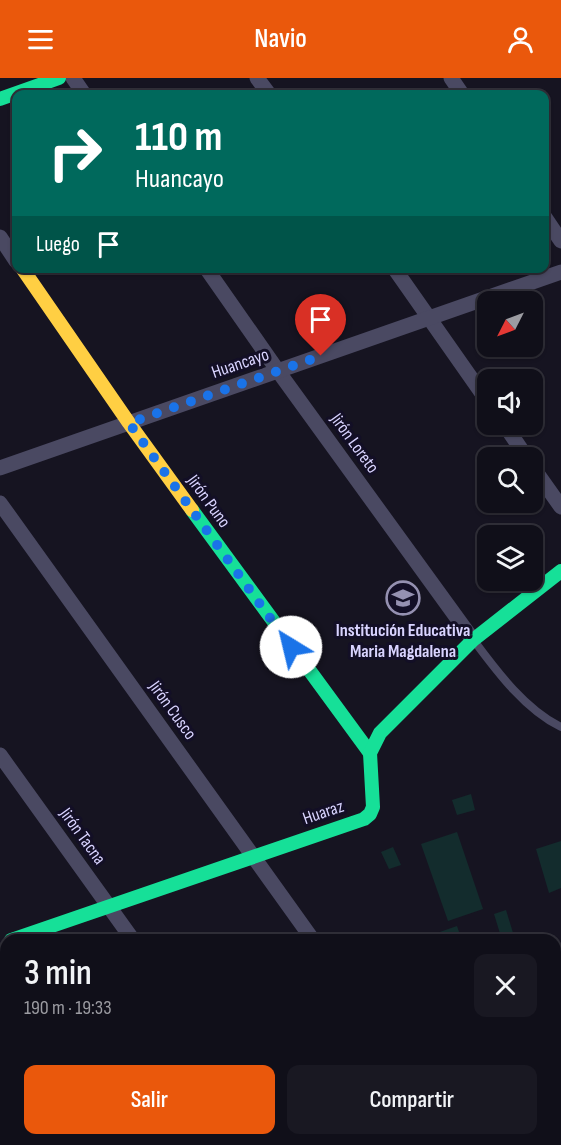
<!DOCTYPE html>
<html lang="es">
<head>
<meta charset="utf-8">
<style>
	:root { --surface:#100f19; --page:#191822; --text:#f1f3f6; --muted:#9c9ca2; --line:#302f38; --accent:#ea580c }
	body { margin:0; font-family:"Sofia Sans Condensed",sans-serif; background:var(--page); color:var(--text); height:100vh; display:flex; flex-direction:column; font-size:22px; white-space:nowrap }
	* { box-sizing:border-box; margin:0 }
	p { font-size:20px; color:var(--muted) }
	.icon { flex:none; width:33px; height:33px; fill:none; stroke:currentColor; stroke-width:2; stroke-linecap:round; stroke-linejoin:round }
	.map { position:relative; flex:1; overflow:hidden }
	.drawer { position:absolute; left:0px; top:856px; width:561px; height:212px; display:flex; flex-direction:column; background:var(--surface); border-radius:18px 18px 0 0; box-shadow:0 2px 4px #0004,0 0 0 2px var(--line) }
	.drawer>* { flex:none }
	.hud { position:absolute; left:12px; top:12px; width:537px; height:183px; border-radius:12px; box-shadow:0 2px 4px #0004,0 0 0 2px var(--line); background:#00695c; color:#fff; overflow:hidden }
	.needle { width:39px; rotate:228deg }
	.fabs { position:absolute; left:477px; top:213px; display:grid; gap:12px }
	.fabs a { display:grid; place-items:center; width:66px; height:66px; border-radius:12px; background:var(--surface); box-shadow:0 2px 4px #0004,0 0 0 2px var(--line); font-size:30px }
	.pin { position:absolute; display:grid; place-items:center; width:51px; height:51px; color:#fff; margin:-62px -26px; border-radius:50% 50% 50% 0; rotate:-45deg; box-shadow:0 0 6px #0007 }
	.pin .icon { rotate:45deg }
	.me { position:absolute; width:66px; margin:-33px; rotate:324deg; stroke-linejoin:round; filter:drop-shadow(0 0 4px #0008) }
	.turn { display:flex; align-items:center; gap:21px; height:126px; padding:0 24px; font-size:27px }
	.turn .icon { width:78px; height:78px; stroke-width:2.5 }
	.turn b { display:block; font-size:42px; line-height:51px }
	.then { display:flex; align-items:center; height:57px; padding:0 24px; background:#0003; gap:12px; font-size:22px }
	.round { display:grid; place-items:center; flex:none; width:63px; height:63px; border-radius:12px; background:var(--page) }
	.summary { display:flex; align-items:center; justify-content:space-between; height:102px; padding:0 24px }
	h1 { font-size:36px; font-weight:600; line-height:45px }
	.action { display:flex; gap:12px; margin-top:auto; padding:12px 24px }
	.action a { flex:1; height:69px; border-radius:12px; background:var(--accent); color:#fff; font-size:24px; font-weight:600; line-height:69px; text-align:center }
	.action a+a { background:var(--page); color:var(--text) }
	header { display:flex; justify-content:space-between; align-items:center; height:78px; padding:0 24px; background:var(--accent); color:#fff; font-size:27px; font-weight:600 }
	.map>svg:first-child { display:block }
</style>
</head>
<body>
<header><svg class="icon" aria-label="menu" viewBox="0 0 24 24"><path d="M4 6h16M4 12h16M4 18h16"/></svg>Navio<svg class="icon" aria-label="person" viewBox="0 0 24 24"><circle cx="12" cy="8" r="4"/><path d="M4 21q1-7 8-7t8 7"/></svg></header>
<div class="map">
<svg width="561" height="1067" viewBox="0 0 561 1067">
	<rect width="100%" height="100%" fill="#161421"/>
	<g fill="#132c2d">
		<polygon points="471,716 475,732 457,737 452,722"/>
		<polygon points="457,754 483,831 448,843 421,766"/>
		<polygon points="561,763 561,810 549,815 536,771"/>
		<polygon points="393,769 401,787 389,791 381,774"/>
		<polygon points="506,832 514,858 502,862 494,836"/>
		<polygon points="457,848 461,860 453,862 436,862 434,856"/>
	</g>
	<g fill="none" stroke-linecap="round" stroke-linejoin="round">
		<g stroke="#4a4962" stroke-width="8">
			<path d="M475,564C498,595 526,632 561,649"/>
			<polyline points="555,987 561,986"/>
			<polyline points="507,1062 510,1067"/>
		</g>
		<g stroke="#4a4962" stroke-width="15">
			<polyline points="73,0 84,16"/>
			<polyline points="257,0 269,16"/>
			<polyline points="451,0 462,16"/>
			<polyline points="544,138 561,163"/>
			<polyline points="0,159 16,183"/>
			<polyline points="206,190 278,293 473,562"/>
			<polyline points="394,190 488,324"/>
			<polyline points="504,346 527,380"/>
			<polyline points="532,388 561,429"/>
			<polyline points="0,390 561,194"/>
			<polyline points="0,425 313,862"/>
			<polyline points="0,677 133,862"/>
			<polyline points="0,940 6,948"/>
			<polyline points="87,1062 91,1067"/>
			<polyline points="275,1062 278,1067"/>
			<polyline points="452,1062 455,1067"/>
			<polyline points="205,1067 219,1062"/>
		</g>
		<g stroke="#16e098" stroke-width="14">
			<polyline points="0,21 59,0"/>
			<polyline points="192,432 370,675"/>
			<polyline points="11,862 364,741 370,736 373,729 370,675 380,655 473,562 561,493"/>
		</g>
		<polyline stroke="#ffcf43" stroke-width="14" points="22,190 129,345 192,432"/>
	</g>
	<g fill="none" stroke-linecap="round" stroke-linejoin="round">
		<polyline stroke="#1a73e8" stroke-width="10" stroke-dasharray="0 18" points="291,569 129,345 321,278"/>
	</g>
	<defs>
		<symbol id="school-ring" viewBox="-11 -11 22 22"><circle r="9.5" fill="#130f26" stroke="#9591b1" stroke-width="1.5"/><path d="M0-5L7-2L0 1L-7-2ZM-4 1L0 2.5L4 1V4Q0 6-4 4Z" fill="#9591b1"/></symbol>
	</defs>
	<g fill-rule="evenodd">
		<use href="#school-ring" x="384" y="501" width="38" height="38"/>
	</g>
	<g text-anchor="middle" stroke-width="6" stroke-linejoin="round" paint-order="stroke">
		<g font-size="18" fill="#d9d4ff" stroke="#130f26">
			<text transform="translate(240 285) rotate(-19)" y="6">Huancayo</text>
			<text transform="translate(355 365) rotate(54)" y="6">Jirón Loreto</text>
			<text transform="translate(209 423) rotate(54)" y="6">Jirón Puno</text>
			<text transform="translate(173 632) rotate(54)" y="6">Jirón Cusco</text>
			<text transform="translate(323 734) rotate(-19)" y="6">Huaraz</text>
			<text transform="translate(83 758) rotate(54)" y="6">Jirón Tacna</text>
		</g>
		<g font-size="18" font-weight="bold" fill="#d9d4ff" stroke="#130f26">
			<text x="403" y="558">Institución Educativa<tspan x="403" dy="21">Maria Magdalena</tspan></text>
		</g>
	</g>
</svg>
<div class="fabs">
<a><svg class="needle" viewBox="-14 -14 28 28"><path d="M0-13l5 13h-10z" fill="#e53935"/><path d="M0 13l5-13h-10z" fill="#9c9ca2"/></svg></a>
<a><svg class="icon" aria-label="sound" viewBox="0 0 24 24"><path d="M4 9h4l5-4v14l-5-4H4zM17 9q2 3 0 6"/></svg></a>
<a><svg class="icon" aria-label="search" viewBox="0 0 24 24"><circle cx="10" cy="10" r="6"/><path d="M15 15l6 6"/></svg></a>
<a><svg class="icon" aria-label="layers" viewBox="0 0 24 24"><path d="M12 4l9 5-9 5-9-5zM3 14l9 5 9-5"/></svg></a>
</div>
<div class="pin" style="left:321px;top:278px;background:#d93025"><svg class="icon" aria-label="arrive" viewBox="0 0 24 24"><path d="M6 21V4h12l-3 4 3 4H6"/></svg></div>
<svg class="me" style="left:291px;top:569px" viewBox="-20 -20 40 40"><circle r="19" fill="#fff"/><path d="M0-13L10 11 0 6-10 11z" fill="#1a73e8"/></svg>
<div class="hud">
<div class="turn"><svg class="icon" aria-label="right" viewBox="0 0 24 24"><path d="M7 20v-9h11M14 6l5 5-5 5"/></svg><div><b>110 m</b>Huancayo</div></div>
<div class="then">Luego<svg class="icon" aria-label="arrive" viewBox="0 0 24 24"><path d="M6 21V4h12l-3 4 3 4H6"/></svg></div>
</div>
<section class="drawer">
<div class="summary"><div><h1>3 min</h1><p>190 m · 19:33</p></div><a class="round"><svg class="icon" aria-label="close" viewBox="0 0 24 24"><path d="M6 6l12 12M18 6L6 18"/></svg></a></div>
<div class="action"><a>Salir</a><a>Compartir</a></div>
</section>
</div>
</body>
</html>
